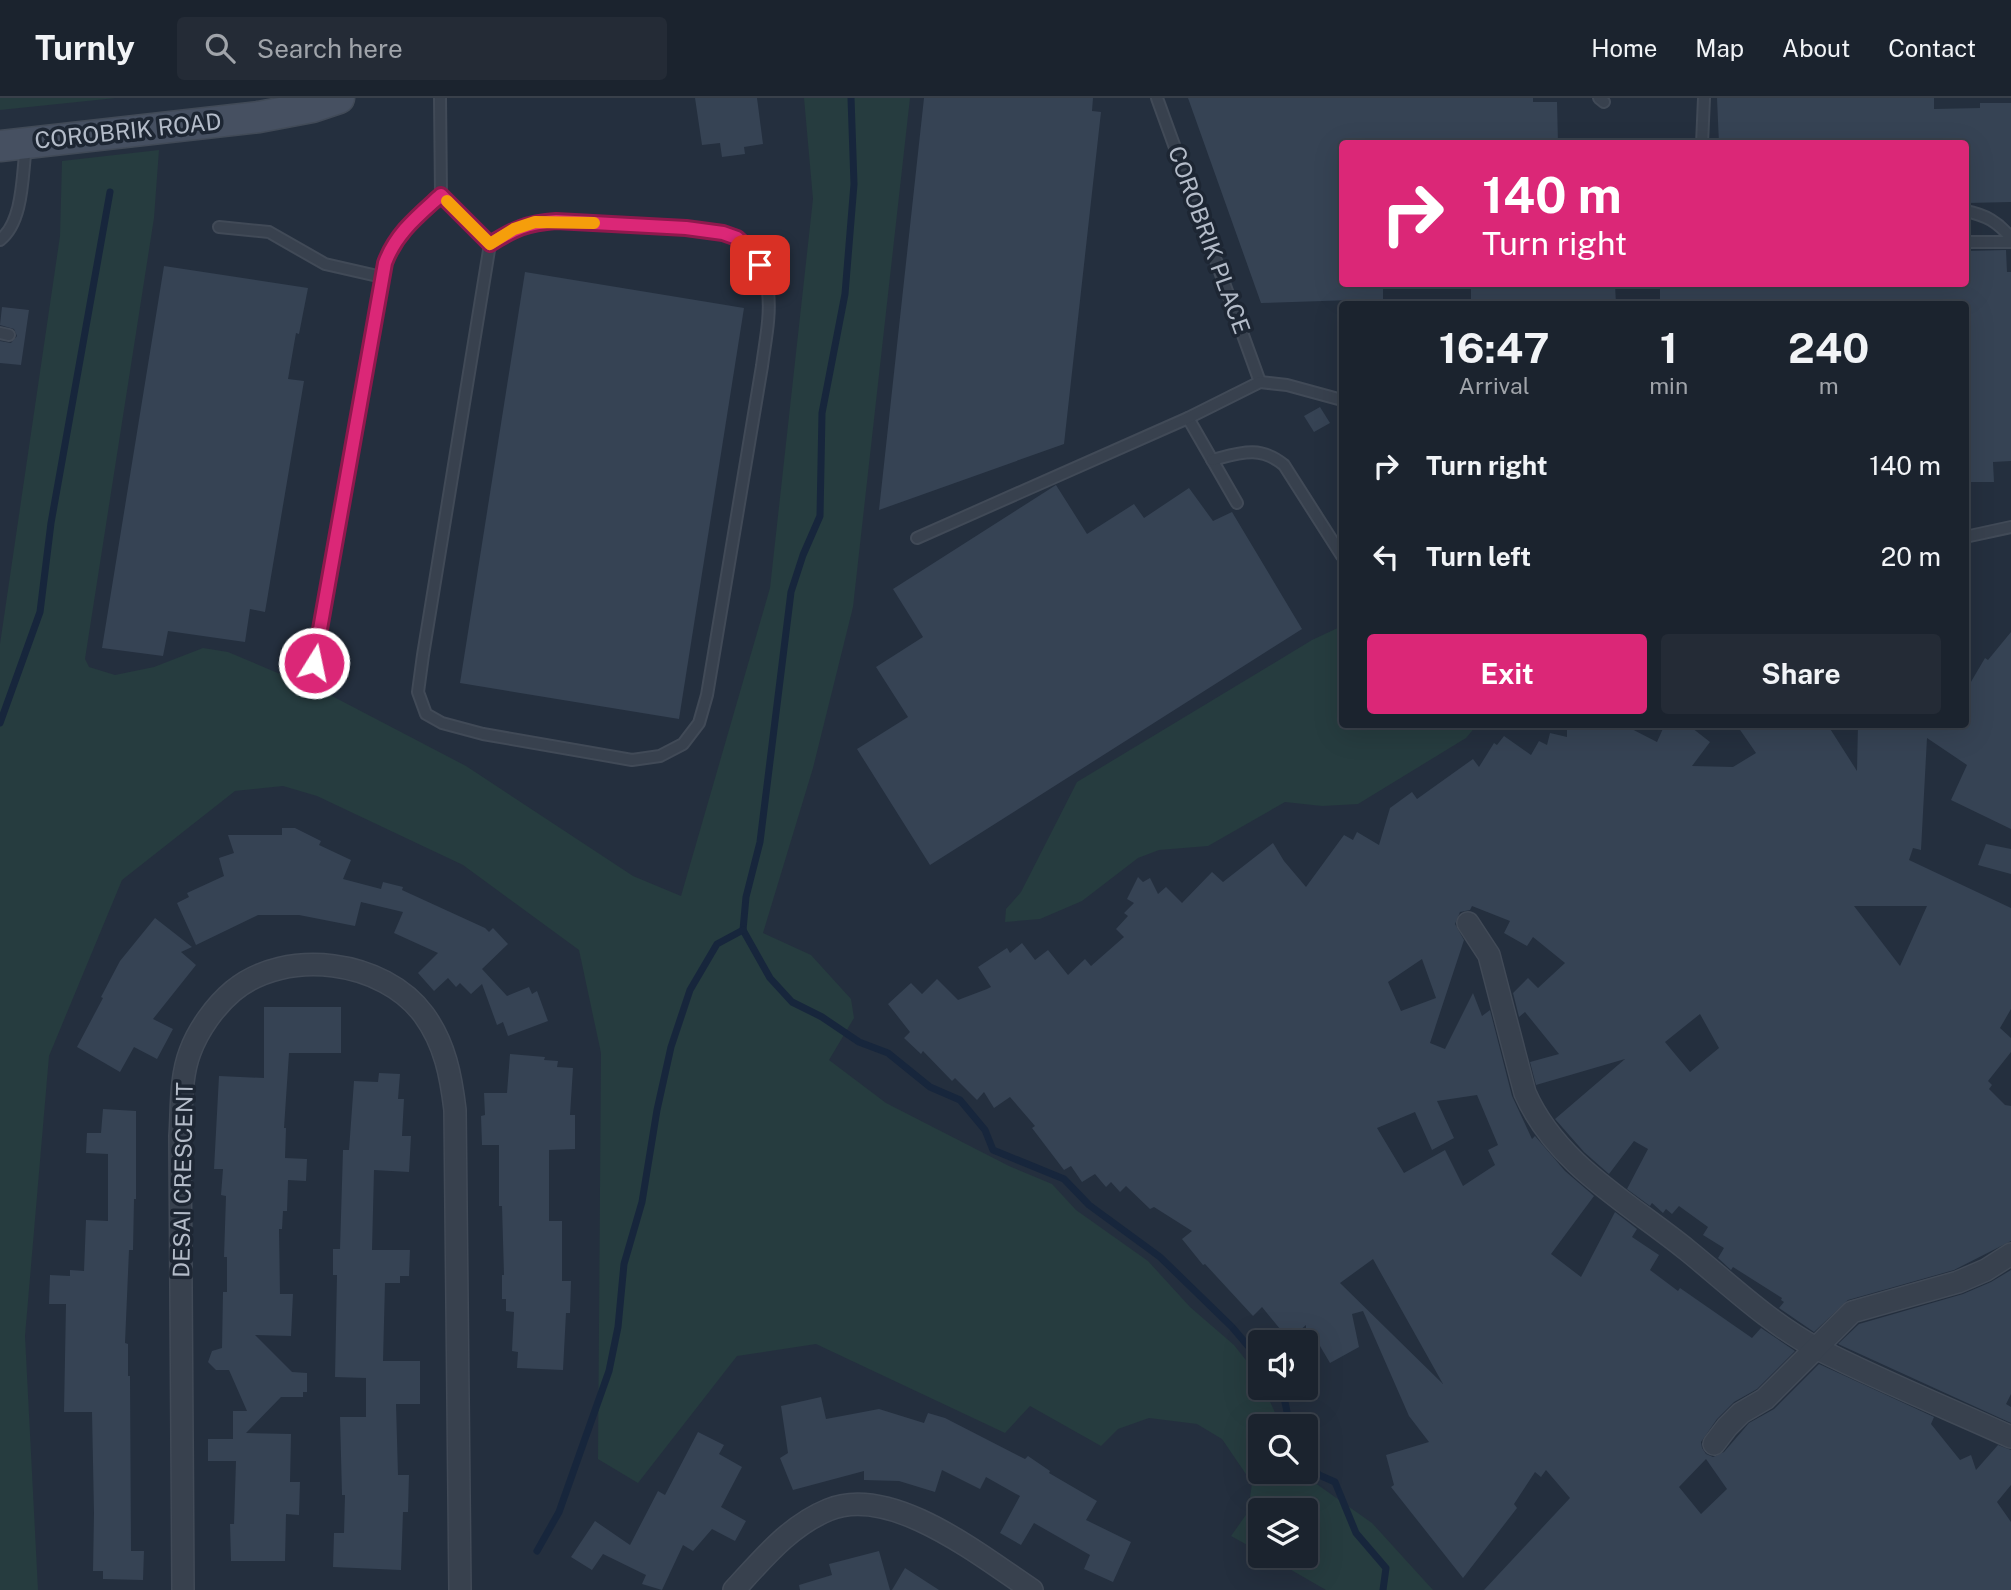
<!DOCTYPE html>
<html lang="en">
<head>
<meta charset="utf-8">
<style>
	:root { --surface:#1b232e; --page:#242b36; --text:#f1f3f6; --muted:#a0a4aa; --line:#39404a; --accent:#db2777 }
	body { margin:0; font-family:"Public Sans",sans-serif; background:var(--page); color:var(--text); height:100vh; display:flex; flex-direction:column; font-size:26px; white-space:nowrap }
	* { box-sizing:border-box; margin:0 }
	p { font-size:23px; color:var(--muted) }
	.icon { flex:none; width:38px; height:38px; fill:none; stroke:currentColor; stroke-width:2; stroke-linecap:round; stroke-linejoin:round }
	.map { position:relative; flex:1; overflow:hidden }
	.side { position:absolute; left:1339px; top:203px; width:630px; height:427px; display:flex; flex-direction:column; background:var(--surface); border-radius:7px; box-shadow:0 7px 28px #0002,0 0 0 2px var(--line) }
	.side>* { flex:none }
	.hud { position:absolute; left:1339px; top:42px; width:630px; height:147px; border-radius:7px; box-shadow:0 7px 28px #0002,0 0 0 2px var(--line); background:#db2777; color:#fff; overflow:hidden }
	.fabs { position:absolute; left:1248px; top:1232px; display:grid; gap:14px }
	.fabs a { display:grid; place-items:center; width:70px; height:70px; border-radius:7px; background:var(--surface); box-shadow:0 7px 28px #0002,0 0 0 2px var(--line); font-size:35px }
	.pin { position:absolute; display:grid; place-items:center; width:60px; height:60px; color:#fff; margin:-30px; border-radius:14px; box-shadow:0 4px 10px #0006 }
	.me { position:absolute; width:77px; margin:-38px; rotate:10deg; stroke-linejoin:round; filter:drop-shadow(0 0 5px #0008) }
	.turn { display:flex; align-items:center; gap:24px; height:147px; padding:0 28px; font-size:32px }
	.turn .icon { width:91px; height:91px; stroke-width:2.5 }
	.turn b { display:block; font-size:49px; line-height:60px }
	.eta { display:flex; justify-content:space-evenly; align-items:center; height:119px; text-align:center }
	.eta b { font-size:42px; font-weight:700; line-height:49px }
	.cta { display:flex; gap:14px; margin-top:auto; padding:14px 28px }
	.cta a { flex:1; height:80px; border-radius:7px; background:var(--accent); color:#fff; font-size:28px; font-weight:700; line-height:80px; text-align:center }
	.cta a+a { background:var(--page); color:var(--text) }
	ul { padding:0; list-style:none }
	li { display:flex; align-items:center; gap:21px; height:91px; padding:0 28px }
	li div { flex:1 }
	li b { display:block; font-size:26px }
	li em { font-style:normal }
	header { display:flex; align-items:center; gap:42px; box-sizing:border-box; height:98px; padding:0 35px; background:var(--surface); border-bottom:2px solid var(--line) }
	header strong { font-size:33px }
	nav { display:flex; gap:38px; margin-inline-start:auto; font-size:24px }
	.search { width:490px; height:63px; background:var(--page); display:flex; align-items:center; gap:18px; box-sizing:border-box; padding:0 24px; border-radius:7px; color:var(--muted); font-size:26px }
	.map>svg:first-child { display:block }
</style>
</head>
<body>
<header>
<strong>Turnly</strong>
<div class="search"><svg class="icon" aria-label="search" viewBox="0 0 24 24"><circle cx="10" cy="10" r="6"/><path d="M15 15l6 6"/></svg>Search here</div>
<nav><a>Home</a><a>Map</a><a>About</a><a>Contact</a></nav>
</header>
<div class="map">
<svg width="2011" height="1492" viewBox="0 0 2011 1492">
	<rect width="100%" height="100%" fill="#242f3e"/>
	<g fill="#263c3f">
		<polygon points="0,0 116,0 0,12"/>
		<polygon points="804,0 910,0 853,509 813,670 763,835 811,857 851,901 854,920 829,962 886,1005 1009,1068 1052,1086 1076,1112 1148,1163 1190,1209 1234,1247 1260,1280 1260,1290 1264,1290 1281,1328 1260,1328 1260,1374 1304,1374 1308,1380 1372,1425 1433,1492 1326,1492 1267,1458 1306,1458 1306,1412 1260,1412 1260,1454 1231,1438 1248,1414 1252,1385 1222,1341 1197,1326 1149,1320 1118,1331 1101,1348 1030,1308 1005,1335 816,1246 737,1258 638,1385 598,1361 601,955 579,852 463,767 317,698 283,688 235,693 122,782 49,958 25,1238 38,1492 0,1492 0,546 60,138 62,63 159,52 154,120 85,561 89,569 115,577 154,569 203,550 228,554 332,598 466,668 633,778 681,798 770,490 813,101"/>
		<polygon points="1342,528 1342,626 1477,627 1466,640 1358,706 1322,708 1285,704 1208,748 1159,752 1138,760 1082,803 1040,821 1005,824 1006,811 1021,794 1077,684 1312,542"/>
	</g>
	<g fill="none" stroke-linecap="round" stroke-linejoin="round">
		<g stroke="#17263c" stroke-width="7">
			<polyline points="851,0 854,86 845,196 822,315 820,418 803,457 791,494 760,744 746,799 743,832 770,880 792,904 822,919 859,944 888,955 930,989 960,1002 985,1032 993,1052 1064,1081 1089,1107 1160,1159 1232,1229 1260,1262"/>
			<polyline points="0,625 40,514 51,425 110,94"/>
			<polyline points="1282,1290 1290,1328"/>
			<polyline points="1306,1362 1319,1377 1335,1384 1356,1435 1386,1470 1383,1492"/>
			<polyline points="537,1453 559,1414 609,1273 618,1229 624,1166 642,1104 657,1012 671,949 690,892 717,846 743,832"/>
		</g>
	</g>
	<g fill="#364354" fill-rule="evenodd">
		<polygon points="695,0 757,0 763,46 744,49 745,56 722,59 720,45 702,47"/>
		<polygon points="924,0 1093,0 1092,13 1101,14 1064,346 879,412"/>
		<polygon points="1188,0 1533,0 1533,4 1557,4 1558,46 1342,46 1342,186 1383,186 1383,201 1261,205"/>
		<polygon points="1717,0 1934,0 1934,11 1980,10 1980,5 2011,5 2011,104 1968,105 1968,98 1965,98 1965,46 1719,46"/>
		<polygon points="2006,152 2007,174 2011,174 2011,363 1993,364 1994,384 1965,384 1965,206 1660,206 1660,187 1673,186 1965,186 1965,153"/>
		<polygon points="164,168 308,190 299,236 296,235 288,281 304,283 265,514 250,511 245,544 168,533 163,558 102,550"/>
		<polygon points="525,174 744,210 679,621 460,585"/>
		<polygon points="1471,186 1615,186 1616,206 1471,206"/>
		<polygon points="2,209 29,212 21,267 0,265 0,243 11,245 17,238 14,231 0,227"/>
		<polygon points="1320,309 1330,325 1314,334 1304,318"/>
		<polygon points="1056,387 1087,436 1134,406 1144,420 1189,390 1213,423 1232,414 1302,531 930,767 857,651 908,619 876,569 923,539 893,491"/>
		<path d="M2011,534V731L1951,702L1967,667L1927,640L1921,752L1913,750L1909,762L2011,810V911L2000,930L2011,940V954L1988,983L1992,987L1989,991L2005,1007L2011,1008V1143L1954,1172L1848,1202L1814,1234L1779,1210L1784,1204L1781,1202L1782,1200L1733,1169L1731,1172L1718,1160L1724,1150L1703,1137L1708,1129L1679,1108L1672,1116L1666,1111L1663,1115L1652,1105L1650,1108L1627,1091L1648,1051L1634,1043L1609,1076L1584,1054L1555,1021L1625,961L1536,987L1530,964L1559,956L1525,914L1519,919L1513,895L1528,880L1538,890L1565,865L1533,839L1527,848L1504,835L1510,823L1472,808L1470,812L1460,814L1455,826L1464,842L1430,945L1445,951L1473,895L1482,918L1490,912L1512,998L1532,1041L1535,1038L1565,1073L1594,1098L1551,1156L1581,1179L1615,1114L1637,1131L1632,1139L1659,1157L1650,1172L1678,1193L1680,1190L1752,1240L1761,1230L1795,1253L1757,1291L1734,1304L1717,1321L1701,1344L1702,1350L1706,1356L1713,1359L1724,1354L1749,1325L1774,1311L1819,1266L1934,1319L1931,1326L1960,1362L1971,1357L1976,1372L1998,1347L2011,1352V1387L1997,1404L2011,1424V1492H1484L1570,1400L1546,1372L1541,1379L1535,1374L1514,1406L1517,1410L1463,1480L1391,1389L1394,1387L1386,1357L1429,1344L1409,1318L1363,1213L1352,1216L1359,1249L1330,1265L1320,1248L1306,1256V1227L1289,1242L1262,1209L1253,1218L1205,1166L1203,1167L1182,1141L1192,1133L1154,1109L1150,1111L1126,1088L1120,1094L1111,1084L1106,1089L1095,1076L1082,1084L1071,1068L1064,1072L1032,1030L1035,1028L1010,999L994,1010L984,994L977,1002L955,980L952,983L923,953L921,956L904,940L910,934L888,906L911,885L922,896L937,881L958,902L987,891L991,889L978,869L1007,850L1010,855L1022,845L1035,862L1048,852L1068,877L1085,861L1091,868L1124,839L1116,831L1128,818L1124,815L1134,805L1127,801L1138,779L1143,784L1150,780L1158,796L1166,789L1182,805L1212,774L1223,784L1273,745L1284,763L1306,789L1344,737L1353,742L1357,734L1379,747L1390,710L1412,694L1417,701L1473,661L1479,669L1494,645L1497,647L1504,638L1531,657L1539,643L1547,647L1550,635L1567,639V626H1622L1657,644L1665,626H1687L1710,644L1692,668L1733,669L1756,655L1736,626H1827L1857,673L1858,626H1965V594L1985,560L1988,562ZM1854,808H1927L1900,868ZM1422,861L1436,900L1401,913L1388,884ZM1700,916L1719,950L1690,974L1665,944ZM1477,997L1498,1047L1488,1052L1495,1067L1463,1088L1445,1052L1404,1075L1377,1030L1415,1014L1432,1052L1454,1040L1437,1003ZM1373,1161L1443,1286L1340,1185ZM1706,1361L1727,1391L1701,1416L1679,1389Z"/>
		<polygon points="282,730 295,730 321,743 319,747 351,762 343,781 381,791 383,784 403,789 402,792 485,830 489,834 493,830 508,846 482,871 507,898 529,889 532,896 537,893 548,923 508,938 503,924 497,927 482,886 471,896 460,885 456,889 448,880 434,893 418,875 438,855 394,835 403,814 361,804 355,828 299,817 258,817 196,847 177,805 189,799 187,795 224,778 219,760 234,755 228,737 282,737"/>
		<polygon points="1986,746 2011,751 2011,776 1978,767"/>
		<polygon points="155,820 192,849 181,854 196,867 153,921 173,931 157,961 134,949 120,974 77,949 103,900 101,899 120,863"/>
		<polygon points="264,909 341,909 341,955 289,955 284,1030 286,1030 285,1060 307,1061 306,1083 288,1082 287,1113 283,1113 282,1131 279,1131 280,1196 293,1196 291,1238 255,1237 292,1274 307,1275 307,1294 303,1294 303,1299 281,1299 246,1335 291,1336 290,1384 300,1384 299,1417 286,1416 285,1463 231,1463 230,1426 234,1426 236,1363 208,1363 208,1341 233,1341 233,1313 247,1313 229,1272 216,1272 208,1264 212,1253 222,1250 223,1194 227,1194 227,1159 224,1159 226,1098 221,1097 223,1071 214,1071 219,978 264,980"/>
		<polygon points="510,956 545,959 544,962 558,963 557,969 573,970 570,1017 575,1017 575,1051 549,1052 549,1123 562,1123 562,1183 571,1183 570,1215 566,1215 563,1272 517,1270 518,1254 512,1253 514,1214 506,1213 506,1201 502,1201 502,1177 504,1177 502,1108 499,1108 499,1047 482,1047 481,1018 485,1017 484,995 507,995"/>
		<polygon points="379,975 400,976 398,1001 404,1001 402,1038 411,1038 409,1074 374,1072 372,1152 410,1152 409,1178 400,1178 400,1185 385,1185 383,1263 420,1263 420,1306 396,1306 398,1377 409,1377 408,1414 403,1414 401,1472 333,1469 334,1435 344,1435 345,1397 342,1397 340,1319 366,1319 366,1280 335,1279 337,1177 333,1177 333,1151 340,1151 343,1052 349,1052 354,983 378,984"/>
		<polygon points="103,1011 136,1013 136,1101 134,1101 133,1152 129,1152 125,1245 128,1246 128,1278 130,1278 131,1453 144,1453 143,1482 103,1481 103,1473 93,1473 94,1415 92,1314 64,1314 66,1206 49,1206 50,1177 70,1178 70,1172 84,1173 86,1122 108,1123 108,1056 86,1055 87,1035 101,1035"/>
		<polygon points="2011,1172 2011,1296 2006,1306 2011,1309 2011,1325 1838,1246 1859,1226 1963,1196 1991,1184"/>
		<polygon points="821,1299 826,1321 879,1311 924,1325 928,1315 945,1320 1025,1361 1028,1358 1050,1373 1049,1375 1097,1403 1086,1422 1131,1444 1113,1484 1084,1471 1090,1457 1034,1425 1021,1447 1000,1435 1020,1398 986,1379 980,1391 942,1372 935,1394 899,1383 864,1382 864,1373 793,1392 780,1360 788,1355 781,1308"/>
		<polygon points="698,1334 724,1347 719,1356 742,1369 721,1409 746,1423 735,1443 712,1431 693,1453 683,1447 662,1492 642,1486 646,1477 603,1456 592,1472 571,1459 595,1423 630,1447 658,1393 665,1397"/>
		<polygon points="879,1453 890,1492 800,1492 799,1487 832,1477 829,1466"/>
		<polygon points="905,1470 939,1492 892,1492"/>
	</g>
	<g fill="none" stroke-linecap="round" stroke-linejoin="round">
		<defs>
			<g id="lane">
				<polyline points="440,0 441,97 490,146"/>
				<polyline points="1157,0 1260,284"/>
				<polyline points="1599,0 1604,4"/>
				<polyline points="1702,46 1704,0"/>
				<path d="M1965,113C1986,117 1998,124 2011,140"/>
				<path d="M556,123C604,125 653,125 700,132C712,133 726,134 737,140C753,150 766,175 768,194C771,218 765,244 762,268L707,597L699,625L683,646L660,658L632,662L483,636L442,625L426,616L418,594L423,557L490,146C514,131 528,125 556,123Z"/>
				<polyline points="219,129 269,134 325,166 382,179"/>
				<path d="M0,142C24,123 22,76 26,48"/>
				<polyline points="1965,144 2011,144"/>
				<polyline points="0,235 9,237"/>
				<polyline points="1188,320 1237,405"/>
				<path d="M1212,362C1240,355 1260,347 1284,367L1342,458"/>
				<polyline points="1965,439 2011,429"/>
				<polyline points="917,440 1188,320 1260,284 1287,287 1342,302"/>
				<path d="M314,565L385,165C396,135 418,118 441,97"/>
			</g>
			<g id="street">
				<path d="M1468,825L1489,857L1525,995C1556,1066 1629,1105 1687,1152C1729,1186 1769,1225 1818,1251C1881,1283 1947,1310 2011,1339"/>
				<polyline points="1714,1346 1727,1329 1741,1315 1765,1301 1852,1214 1958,1184 1986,1172 2011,1156"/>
				<path d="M183,1492L180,1038C182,1011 180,980 190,954C198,932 215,908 233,893C286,849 384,862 424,917C445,946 451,978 455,1012L460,1492"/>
				<path d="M734,1492C762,1462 789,1428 828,1412C891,1385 982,1459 1032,1492"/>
			</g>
			<polyline id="secondary" points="0,48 259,19 312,9 339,0"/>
		</defs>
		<use href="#lane" stroke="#414a57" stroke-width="14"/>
		<use href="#street" stroke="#414a57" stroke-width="24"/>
		<use href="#secondary" stroke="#414a57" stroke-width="33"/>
		<use href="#lane" stroke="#38414e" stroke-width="10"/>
		<use href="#street" stroke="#38414e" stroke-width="21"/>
		<use href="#secondary" stroke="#465061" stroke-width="30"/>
	</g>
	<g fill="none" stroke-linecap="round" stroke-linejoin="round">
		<defs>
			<path id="route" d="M314,565L385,165C396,135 418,118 441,97L490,146C514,131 527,125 556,123L686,130L723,135L737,140L749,151L760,167"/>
		</defs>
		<use href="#route" stroke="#8e194d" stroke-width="18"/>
		<use href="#route" stroke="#db2777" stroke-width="12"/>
		<polyline stroke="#f59e0b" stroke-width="12" points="447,103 490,146 514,131 535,124 594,125"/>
	</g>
	<g text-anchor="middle" stroke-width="7" stroke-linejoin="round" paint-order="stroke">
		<g font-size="23" fill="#b4bcc9" stroke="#1d2633">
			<text transform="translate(128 33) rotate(-6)" y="8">COROBRIK ROAD</text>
			<text transform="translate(1209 142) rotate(70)" y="8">COROBRIK PLACE</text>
			<text transform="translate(183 1082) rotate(-89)" y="8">DESAI CRESCENT</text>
		</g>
	</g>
</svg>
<div class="fabs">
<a><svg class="icon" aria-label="sound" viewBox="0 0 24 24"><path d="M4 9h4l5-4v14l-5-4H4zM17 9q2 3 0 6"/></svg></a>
<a><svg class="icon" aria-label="search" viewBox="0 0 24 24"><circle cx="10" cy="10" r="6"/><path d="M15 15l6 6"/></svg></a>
<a><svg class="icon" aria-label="layers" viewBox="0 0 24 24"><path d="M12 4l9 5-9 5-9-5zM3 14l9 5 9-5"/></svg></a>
</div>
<div class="pin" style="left:760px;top:167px;background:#d93025"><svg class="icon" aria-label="arrive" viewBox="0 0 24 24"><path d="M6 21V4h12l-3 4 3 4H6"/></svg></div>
<svg class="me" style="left:314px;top:565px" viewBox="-20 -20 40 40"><circle r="17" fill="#db2777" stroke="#fff" stroke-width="3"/><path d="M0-11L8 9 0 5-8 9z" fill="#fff"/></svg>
<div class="hud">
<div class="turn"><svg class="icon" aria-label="right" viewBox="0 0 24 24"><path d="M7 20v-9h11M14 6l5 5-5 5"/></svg><div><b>140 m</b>Turn right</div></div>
</div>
<section class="side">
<div class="eta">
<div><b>16:47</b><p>Arrival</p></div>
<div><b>1</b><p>min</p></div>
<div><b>240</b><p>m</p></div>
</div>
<ul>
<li><svg class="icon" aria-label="right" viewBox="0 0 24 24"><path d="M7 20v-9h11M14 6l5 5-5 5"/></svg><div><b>Turn right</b></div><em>140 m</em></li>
<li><svg class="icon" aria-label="left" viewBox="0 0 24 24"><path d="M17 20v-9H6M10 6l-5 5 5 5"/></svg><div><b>Turn left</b></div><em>20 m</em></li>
</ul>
<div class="cta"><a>Exit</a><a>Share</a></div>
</section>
</div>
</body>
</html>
